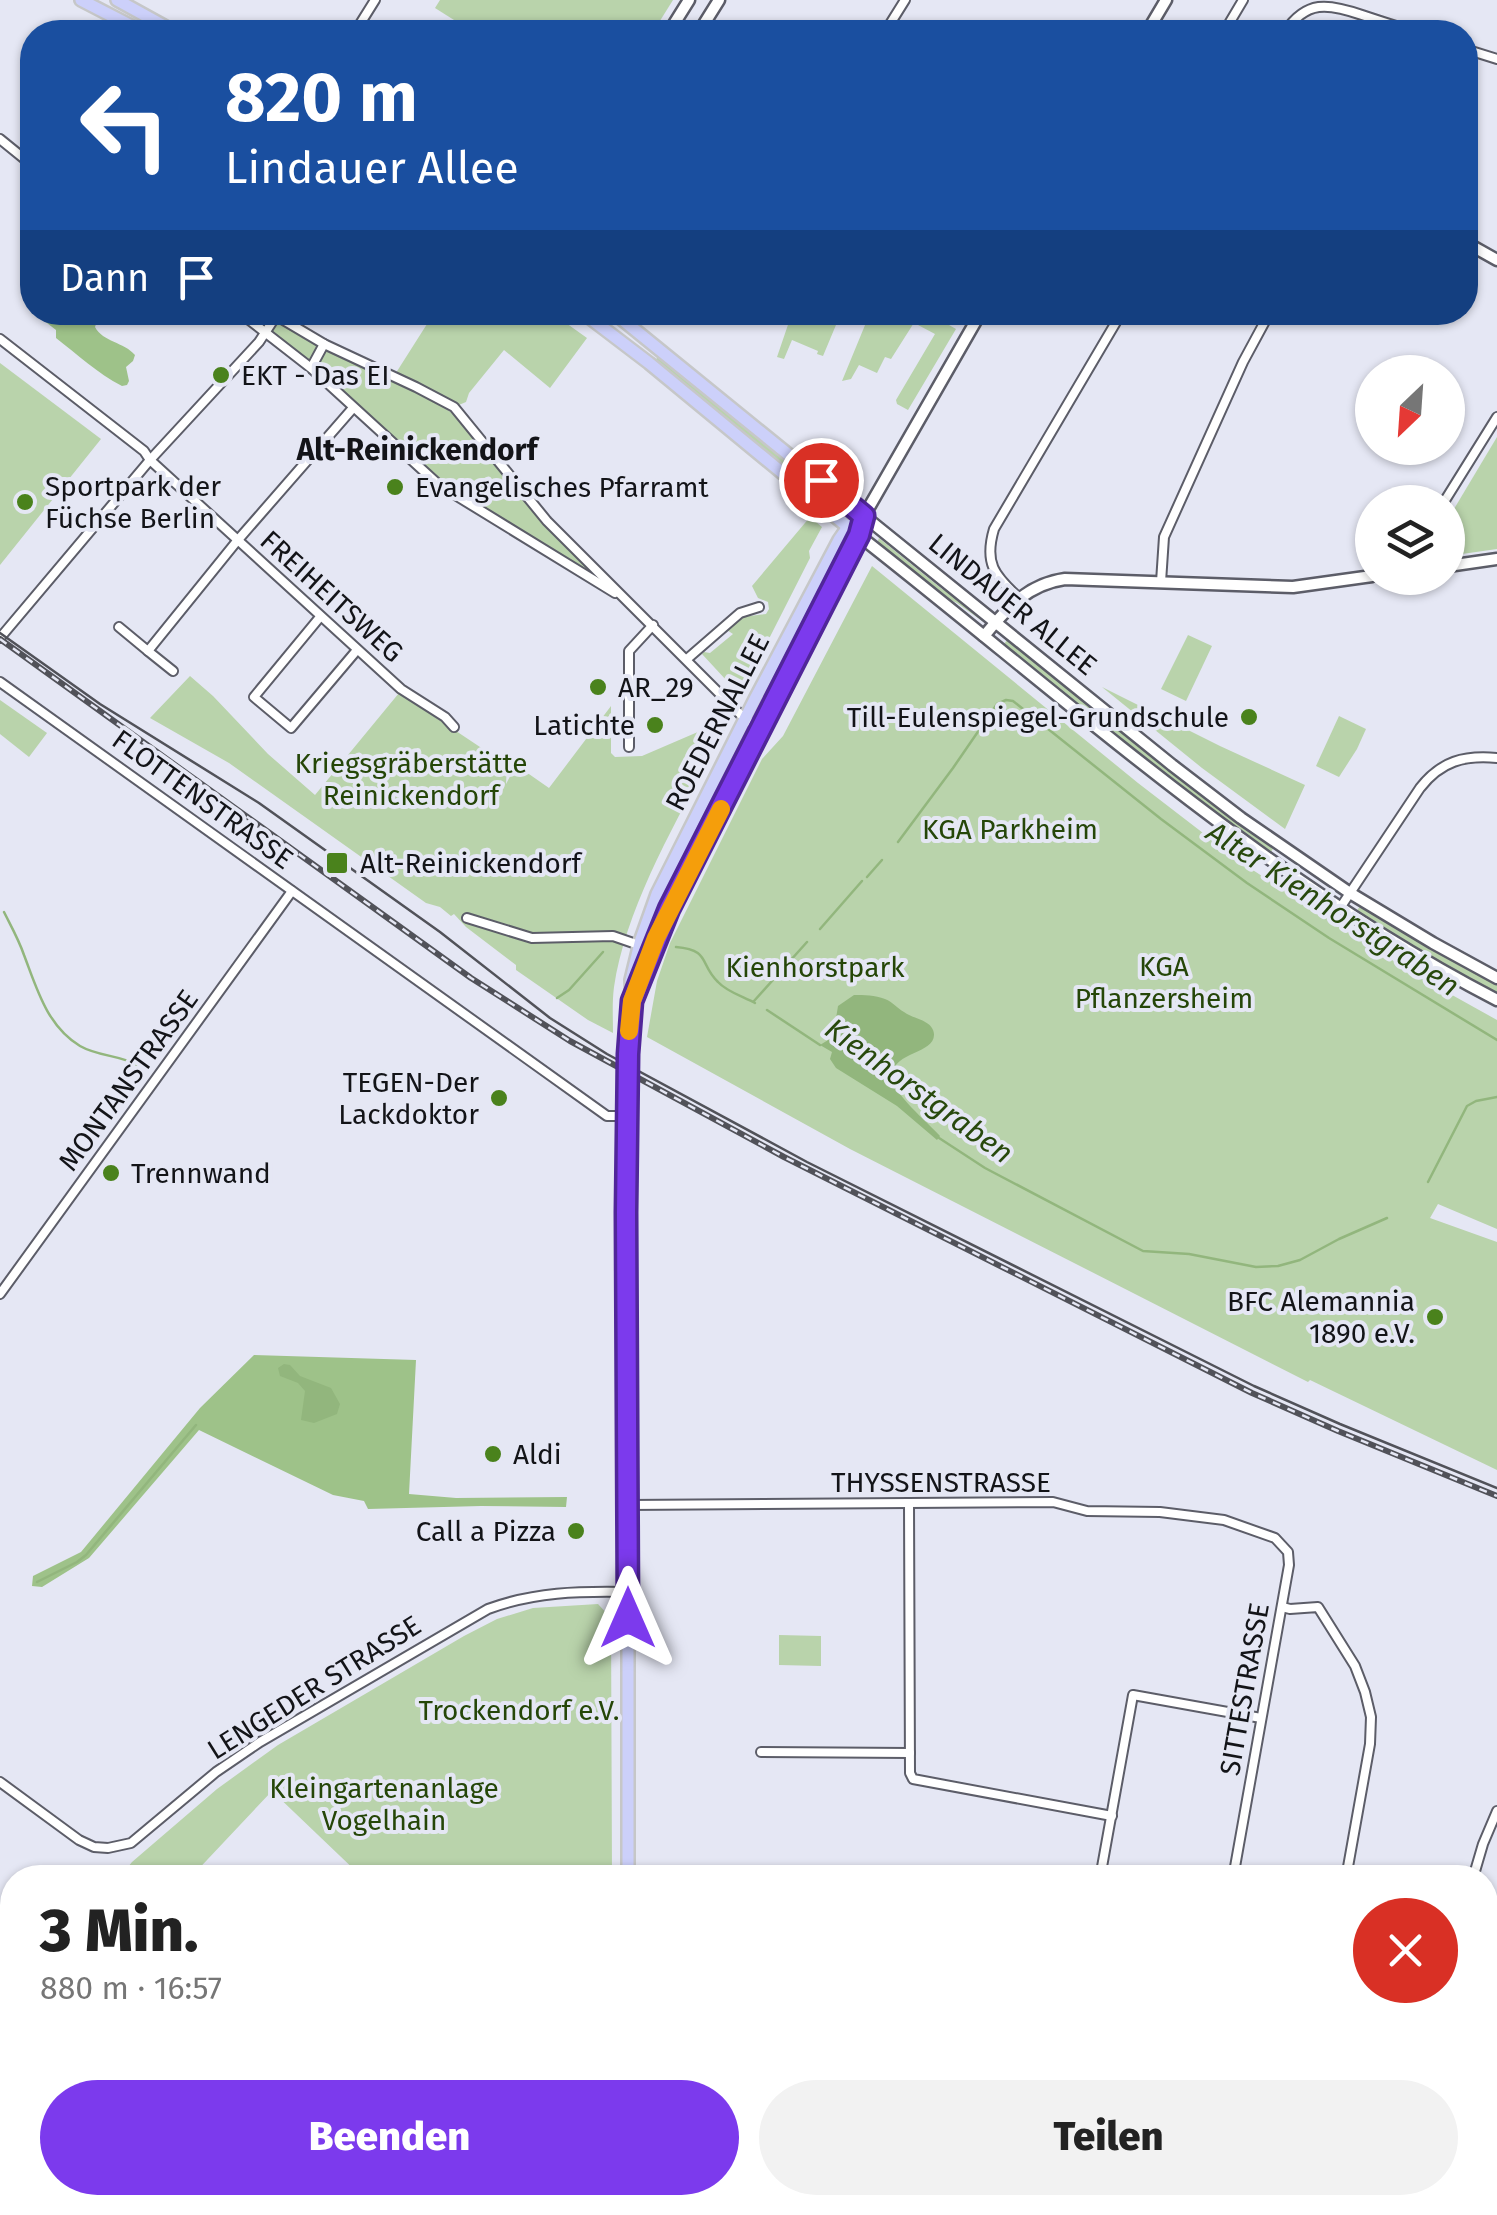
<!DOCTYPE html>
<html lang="de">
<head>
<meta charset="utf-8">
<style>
	:root { --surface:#fff; --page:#f2f2f2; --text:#222; --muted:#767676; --accent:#7c3aed }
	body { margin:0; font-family:"Fira Sans",sans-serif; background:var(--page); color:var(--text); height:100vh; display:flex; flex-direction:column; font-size:38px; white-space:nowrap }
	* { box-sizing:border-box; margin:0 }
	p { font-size:32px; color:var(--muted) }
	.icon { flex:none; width:55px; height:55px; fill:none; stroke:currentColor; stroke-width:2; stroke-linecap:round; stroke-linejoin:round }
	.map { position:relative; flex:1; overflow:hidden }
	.panel { position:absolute; left:0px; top:1865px; width:1498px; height:350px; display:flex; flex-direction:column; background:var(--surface); border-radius:40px 40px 0 0; box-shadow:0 2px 8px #0004 }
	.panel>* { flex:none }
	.guide { position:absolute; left:20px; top:20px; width:1458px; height:305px; border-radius:40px; box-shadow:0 2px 8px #0004; background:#1a4fa0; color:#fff; overflow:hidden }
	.needle { width:65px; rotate:205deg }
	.fabs { position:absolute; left:1355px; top:355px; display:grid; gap:20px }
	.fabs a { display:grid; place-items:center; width:110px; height:110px; border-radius:50%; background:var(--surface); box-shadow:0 2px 8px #0004; font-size:50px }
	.pin { position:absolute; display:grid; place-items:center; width:85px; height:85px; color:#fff; margin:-42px; border:5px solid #fff; border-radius:50%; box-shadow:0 2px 10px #0007 }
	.me { position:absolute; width:110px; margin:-55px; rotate:0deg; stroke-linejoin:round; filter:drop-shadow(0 0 8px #0008) }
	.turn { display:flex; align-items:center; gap:35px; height:210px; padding:0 40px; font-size:45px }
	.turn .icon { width:130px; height:130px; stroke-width:2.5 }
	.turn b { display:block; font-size:70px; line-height:85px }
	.then { display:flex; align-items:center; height:95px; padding:0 40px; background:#0003; gap:20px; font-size:38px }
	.round { display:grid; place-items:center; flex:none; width:105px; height:105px; border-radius:52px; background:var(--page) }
	.head { display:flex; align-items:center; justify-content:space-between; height:170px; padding:0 40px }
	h1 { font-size:60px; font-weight:800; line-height:75px }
	.action { display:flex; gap:20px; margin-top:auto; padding:20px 40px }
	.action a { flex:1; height:115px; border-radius:60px; background:var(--accent); color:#fff; font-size:40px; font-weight:800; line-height:115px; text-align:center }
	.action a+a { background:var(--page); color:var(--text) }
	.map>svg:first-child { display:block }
</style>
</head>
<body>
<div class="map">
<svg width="1497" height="2215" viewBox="0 0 1497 2215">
	<rect width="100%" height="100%" fill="#e5e7f4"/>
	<g fill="#b9d3ab">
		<polygon points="440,0 673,0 653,32 473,32 435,8"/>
		<polygon points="247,313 263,313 332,353 434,401 452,413 548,529 598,577 435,477 304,358"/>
		<polygon points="434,313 552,313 587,338 550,388 504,350 469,393 466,402 454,407 394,376"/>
		<polygon points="792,313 841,313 823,356 817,354 818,351 792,340 784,359 777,357"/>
		<polygon points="870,313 901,313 917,318 891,359 885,357 877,373 859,365 851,379 842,381"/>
		<polygon points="924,313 928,313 956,329 908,410 897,404 896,400 935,334 918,325"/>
		<polygon points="660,354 793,462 787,470 654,362"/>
		<polygon points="0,363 101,439 0,565"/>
		<polygon points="1497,437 1497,549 1448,556 1448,519"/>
		<polygon points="810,517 822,527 809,551 810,558 741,694 739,694 702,654 704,652 710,653 733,634 727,630 741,617 766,614 769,609 768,602 758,598 752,586"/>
		<polygon points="879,538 942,589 963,600 986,619 985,623 957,603 940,595 877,543"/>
		<polygon points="842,546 846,549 765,711 759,706"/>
		<polygon points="872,566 1138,783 1242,863 1409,971 1497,1020 1497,1229 1438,1204 1430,1218 1497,1242 1497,1470 1310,1380 1308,1382 850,1149 647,1037 657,981 670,943 762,759 783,736"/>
		<polygon points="1188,635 1212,646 1186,701 1161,689"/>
		<polygon points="1009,638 1236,820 1274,847 1269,855 1166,778 1003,645"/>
		<path d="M190,676L213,696L268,754L315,795L399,693L507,765L506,784L516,765L549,788L611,706V753L615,757L642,756L728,719L730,721C688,801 627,899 614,987C612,1002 613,1018 613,1033L588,1020L516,970V965L466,927L454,914L451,916L440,907L426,903L229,763L150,718Z"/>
		<polygon points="1102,687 1220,746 1305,785 1285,829 1202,768"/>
		<polygon points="0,700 47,733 29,757 0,734"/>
		<polygon points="1339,716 1366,729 1357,749 1339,777 1316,766"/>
		<polygon points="742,740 747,745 686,864 680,861"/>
		<polygon points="1361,905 1497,984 1497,995 1355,913"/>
		<polygon points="598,1604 611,1618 612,1877 362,1877 272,1791 191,1877 120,1877 132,1862 217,1789 278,1745 464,1636 497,1619 533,1608"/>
		<polygon points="779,1635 821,1636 821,1666 779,1665"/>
		<polygon points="12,2011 12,2065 0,2073 0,2027"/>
		<polygon points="0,2079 12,2091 12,2202 138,2203 154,2215 0,2215"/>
		<polygon points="171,2203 380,2203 368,2215 185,2215"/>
		<polygon points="401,2203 611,2203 611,2215 390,2215"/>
	</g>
	<g fill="#9ec289">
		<path d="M34,313H95L97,321L95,327C103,342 124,342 135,355L133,361L126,367L129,381L127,385L122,386C97,373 78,355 56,338V330Z"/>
		<polygon points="254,1355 416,1360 409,1494 456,1498 567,1497 566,1507 481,1506 368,1509 364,1501 333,1495 199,1430 89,1558 42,1587 32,1586 33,1576 81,1552 200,1408"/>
	</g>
	<g fill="#92b67d">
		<path d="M854,995C864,995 875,995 885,999C893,1002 897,1008 904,1012C913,1019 933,1020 934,1034C935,1054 894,1051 892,1075C891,1093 928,1122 940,1136L937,1140L897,1106L836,1068L830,1059L832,1052L820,1045L833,1037L838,1006Z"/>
		<polygon points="284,1364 290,1365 300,1376 331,1388 340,1404 337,1414 314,1423 301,1420 305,1391 298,1383 280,1376 278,1368"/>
	</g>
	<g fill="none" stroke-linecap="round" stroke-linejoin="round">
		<g stroke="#92b67d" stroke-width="2.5">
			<polyline points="898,842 953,768 997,704 1006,700 1013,701 1161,819 1247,883 1329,938 1497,1040"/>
			<polyline points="867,877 882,860"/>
			<path d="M4,912C11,926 19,940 24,955C37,989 47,1026 80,1046C99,1057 122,1055 139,1066"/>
			<polyline points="820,929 862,881"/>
			<path d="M676,947C711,950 699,964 718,982C727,992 744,997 755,1003"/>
			<polyline points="557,998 569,990 603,952"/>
			<polyline points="754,1001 807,942"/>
			<polyline points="767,1010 820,1045"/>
			<polyline points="936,1136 985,1168 1143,1251 1189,1254 1256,1267 1278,1266 1300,1260 1339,1239 1387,1218"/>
			<polyline points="1428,1182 1467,1106 1476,1101 1497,1097"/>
			<polyline points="37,1582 77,1562 86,1555 196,1425"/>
			<polyline points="0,2038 12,2022"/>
		</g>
		<defs>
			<g id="street">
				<polyline points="355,32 375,0"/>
				<polyline points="885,32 905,0"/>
				<polyline points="1224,32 1243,0"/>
				<path d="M1285,32C1306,0 1328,3 1362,15C1380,21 1398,27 1416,32"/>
				<polyline points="1465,49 1497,59"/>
				<polyline points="0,139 32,165"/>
				<polyline points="239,312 311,368 439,485 615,593"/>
				<polyline points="270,312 324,344 416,387 454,407 547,521 740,714 760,731"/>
				<polyline points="0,339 144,451 150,460 401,689 445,717 454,727"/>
				<polyline points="311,368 324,344"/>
				<polyline points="1444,502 1497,417"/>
				<polyline points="1161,582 1164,537 1243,362 1270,312"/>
				<path d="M1019,598C994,575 984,563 994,529L1122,312"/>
				<polyline points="320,617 254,697 291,728 357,650"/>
				<polyline points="119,627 148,651"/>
				<polyline points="0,638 150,460 259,342 276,316"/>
				<polyline points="687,659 740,613 759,607"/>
				<polyline points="173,671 148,651 237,541 353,408"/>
				<polyline points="0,682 607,1116 628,1116"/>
				<polyline points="629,747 629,651 653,625"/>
				<path d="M1340,908L1420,788C1441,761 1464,755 1497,758"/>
				<polyline points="467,918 532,938 613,936 639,945"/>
				<polyline points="0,1294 292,891"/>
				<polyline points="909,1503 910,1773 913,1779 1112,1816"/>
				<polyline points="628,1505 1053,1502 1087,1511 1160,1512 1224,1520 1275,1538 1288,1552 1289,1565 1233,1878"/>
				<polyline points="1282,1607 1290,1609 1318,1607 1355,1666 1365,1692 1371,1717 1370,1744 1346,1878"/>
				<polyline points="761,1752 910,1753"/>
				<path d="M0,1782L79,1840L94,1847L108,1848L131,1843L216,1772L260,1742L488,1609C534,1592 579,1591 628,1592"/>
				<polyline points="1100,1878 1133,1695 1261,1718"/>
				<polyline points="1473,1878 1483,1844 1497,1811"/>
				<polyline points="1485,2044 1497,2047"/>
				<polyline points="780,2215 782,2202"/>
				<polyline points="906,2215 906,2202"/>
				<polyline points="1036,2215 1037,2202"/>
				<polyline points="1212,2215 1215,2202"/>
			</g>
			<g id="secondary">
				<polyline points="669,32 689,0"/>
				<polyline points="699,32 719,0"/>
				<polyline points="1147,32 1166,0"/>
				<polyline points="1465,242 1497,260"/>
				<polyline points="981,312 864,516 1172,765 1241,818 1350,893 1433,943 1497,978"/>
				<path d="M853,531C1063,695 1259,877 1497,1000"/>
				<polyline points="1448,566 1497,559"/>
				<path d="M984,636C1007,608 1028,584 1065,579L1293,587L1372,576"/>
				<polyline points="1485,2172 1497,2155"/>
				<polyline points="1485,2198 1497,2180"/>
				<polyline points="1455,2215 1464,2202"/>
				<polyline points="1473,2215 1482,2202"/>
			</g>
			<g id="primary">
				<polyline points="81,0 143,32"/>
				<polyline points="117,0 175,32"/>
				<polyline points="582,312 649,363 848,527"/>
				<polyline points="613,312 864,516"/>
				<polyline points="634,997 662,923 849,556 859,535 864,516"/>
				<polyline points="628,1878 628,1451 626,1218 628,1054 632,1001 631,980 641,939 657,894 755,699 839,540 848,527 864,516"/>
				<polyline points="628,2202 628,2215"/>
			</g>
		</defs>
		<use href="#street" stroke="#5c5d68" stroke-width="12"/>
		<use href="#secondary" stroke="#5c5d68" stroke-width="15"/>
		<use href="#primary" stroke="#c6c7c8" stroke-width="16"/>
		<use href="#street" stroke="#fff" stroke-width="8"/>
		<use href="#secondary" stroke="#fff" stroke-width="10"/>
		<use href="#primary" stroke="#ccd0fa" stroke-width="11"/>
		<polyline stroke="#515259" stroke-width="2.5" points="0,633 100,704 259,803 440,932 550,1018 607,1054 807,1162 1254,1386 1340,1424 1497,1488"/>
		<defs>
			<polyline id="rail" points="0,639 471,978 570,1041 784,1157 1252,1393 1338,1431 1497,1496"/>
		</defs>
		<use href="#rail" stroke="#515259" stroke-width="6"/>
		<use href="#rail" stroke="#e5e7f4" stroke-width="2.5" stroke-dasharray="8" stroke-linecap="butt"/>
	</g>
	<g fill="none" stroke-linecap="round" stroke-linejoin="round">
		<defs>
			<polyline id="route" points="628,1618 626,1212 628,1054 632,1001 669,909 859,535 864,516 821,480"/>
		</defs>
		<use href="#route" stroke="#51269a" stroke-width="25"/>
		<use href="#route" stroke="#7c3aed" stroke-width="18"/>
		<polyline stroke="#f59e0b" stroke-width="18" points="629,1031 632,1001 656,938 721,809"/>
	</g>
	<g fill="#4a821c" stroke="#e5e7f4" stroke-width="4">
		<circle cx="221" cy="375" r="10"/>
		<circle cx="395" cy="487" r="10"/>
		<circle cx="25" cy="502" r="10"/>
		<circle cx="598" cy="687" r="10"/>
		<circle cx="1249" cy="717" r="10"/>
		<circle cx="655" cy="725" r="10"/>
		<rect x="325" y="851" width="24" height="24" rx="5"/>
		<circle cx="499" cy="1098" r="10"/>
		<circle cx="111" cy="1173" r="10"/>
		<circle cx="1435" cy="1317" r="10"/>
		<circle cx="493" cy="1454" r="10"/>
		<circle cx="576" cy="1531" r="10"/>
	</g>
	<g text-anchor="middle" stroke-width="8" stroke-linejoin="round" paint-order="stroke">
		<g font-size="28" fill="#131418" stroke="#e5e7f4" text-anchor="start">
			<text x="241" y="385">EKT - Das EI</text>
			<text x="45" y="496">Sportpark der<tspan x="45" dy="32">Füchse Berlin</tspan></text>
			<text x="415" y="497">Evangelisches Pfarramt</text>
			<text x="618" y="697">AR_29</text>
			<text x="1229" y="727" text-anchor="end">Till-Eulenspiegel-Grundschule</text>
			<text x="635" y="735" text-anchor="end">Latichte</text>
			<text x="360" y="873">Alt-Reinickendorf</text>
			<text x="479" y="1092" text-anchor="end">TEGEN-Der<tspan x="479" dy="32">Lackdoktor</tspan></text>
			<text x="131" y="1183">Trennwand</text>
			<text x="1415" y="1311" text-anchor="end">BFC Alemannia<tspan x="1415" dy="32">1890 e.V.</tspan></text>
			<text x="513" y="1464">Aldi</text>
			<text x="556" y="1541" text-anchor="end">Call a Pizza</text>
		</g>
		<g font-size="28" fill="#131418" stroke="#e5e7f4">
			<text transform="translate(332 596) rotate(42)" y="10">FREIHEITSWEG</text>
			<text transform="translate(1013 604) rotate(39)" y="10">LINDAUER ALLEE</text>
			<text transform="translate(717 722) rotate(-63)" y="10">ROEDERNALLEE</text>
			<text transform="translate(203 799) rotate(36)" y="10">FLOTTENSTRASSE</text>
			<text transform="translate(128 1080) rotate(-54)" y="10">MONTANSTRASSE</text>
			<text x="941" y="1492">THYSSENSTRASSE</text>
			<text transform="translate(314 1687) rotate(-32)" y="10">LENGEDER STRASSE</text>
			<text transform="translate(1244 1689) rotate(-80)" y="10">SITTESTRASSE</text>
		</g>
		<g font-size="28" fill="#254608" stroke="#e5e7f4">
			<text x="411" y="773">Kriegsgräberstätte<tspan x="411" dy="32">Reinickendorf</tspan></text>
			<text x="1010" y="839">KGA Parkheim</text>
			<text x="1164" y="976">KGA<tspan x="1164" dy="32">Pflanzersheim</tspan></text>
			<text x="815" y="977">Kienhorstpark</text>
			<text x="519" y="1720">Trockendorf e.V.</text>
			<text x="384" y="1798">Kleingartenanlage<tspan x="384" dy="32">Vogelhain</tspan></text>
		</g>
		<g font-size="30" font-weight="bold" fill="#131418" stroke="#e5e7f4">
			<text x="417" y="460">Alt-Reinickendorf</text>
		</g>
		<g font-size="30" font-style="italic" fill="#28490d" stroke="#e5e7f4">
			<text transform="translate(1333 909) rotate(33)" y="10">Alter Kienhorstgraben</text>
			<text transform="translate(919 1091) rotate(36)" y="10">Kienhorstgraben</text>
		</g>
	</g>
</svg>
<div class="fabs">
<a><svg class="needle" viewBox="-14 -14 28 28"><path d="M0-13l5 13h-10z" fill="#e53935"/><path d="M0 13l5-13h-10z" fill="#767676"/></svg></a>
<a><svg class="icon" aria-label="layers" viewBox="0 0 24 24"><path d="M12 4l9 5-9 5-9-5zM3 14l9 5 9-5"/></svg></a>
</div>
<div class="pin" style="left:821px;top:480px;background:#d93025"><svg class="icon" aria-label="arrive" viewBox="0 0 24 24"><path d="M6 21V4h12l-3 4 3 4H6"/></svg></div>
<svg class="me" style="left:628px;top:1618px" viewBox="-20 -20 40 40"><path d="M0-17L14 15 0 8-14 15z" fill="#7c3aed" stroke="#fff" stroke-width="4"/></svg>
<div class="guide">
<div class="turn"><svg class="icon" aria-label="left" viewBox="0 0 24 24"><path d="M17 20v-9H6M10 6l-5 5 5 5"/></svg><div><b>820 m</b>Lindauer Allee</div></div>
<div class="then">Dann<svg class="icon" aria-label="arrive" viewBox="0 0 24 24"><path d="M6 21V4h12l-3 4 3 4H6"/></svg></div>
</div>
<section class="panel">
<div class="head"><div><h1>3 Min.</h1><p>880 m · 16:57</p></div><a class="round" style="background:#d93025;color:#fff"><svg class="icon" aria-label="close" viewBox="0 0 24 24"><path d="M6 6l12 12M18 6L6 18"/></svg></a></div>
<div class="action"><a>Beenden</a><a>Teilen</a></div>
</section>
</div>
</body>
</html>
